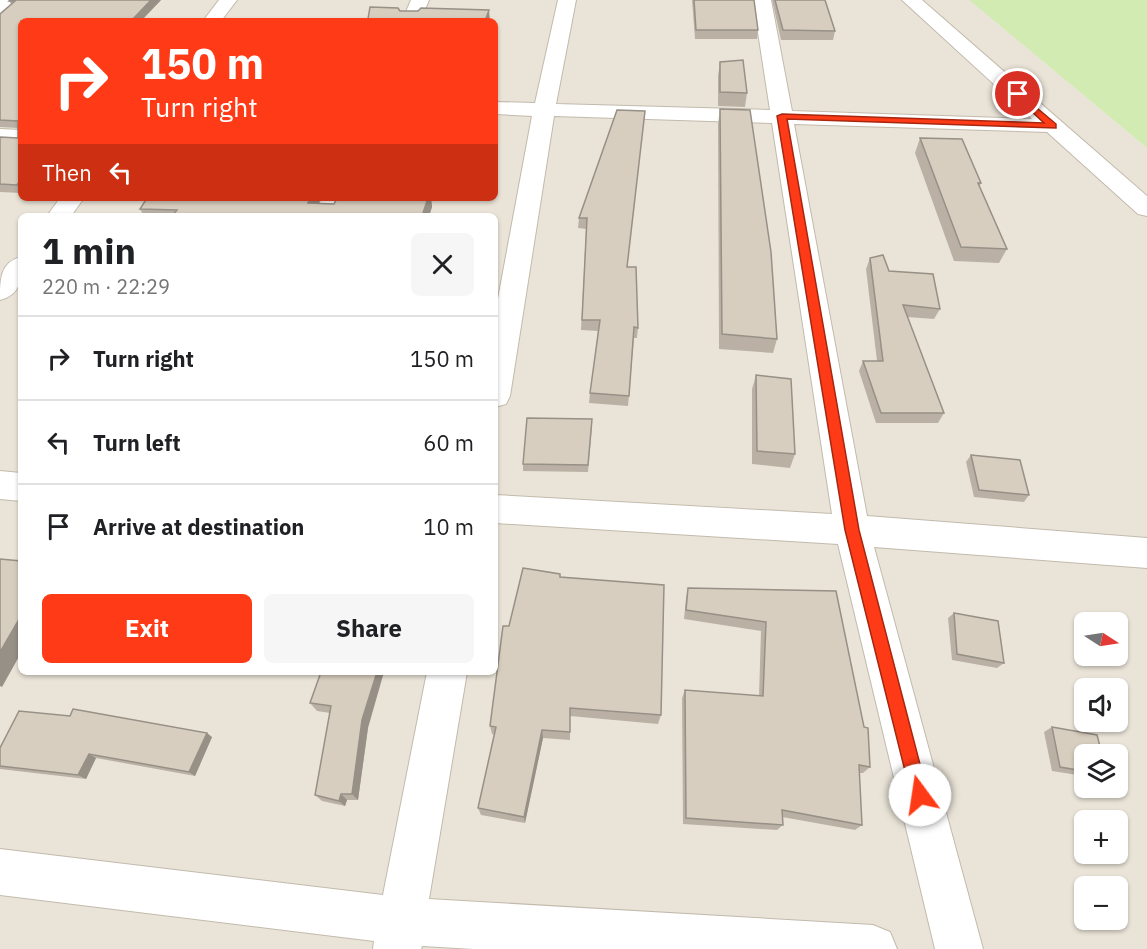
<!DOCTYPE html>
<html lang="en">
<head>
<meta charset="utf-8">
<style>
	:root { --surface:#fff; --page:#f6f6f6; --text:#202124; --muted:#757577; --line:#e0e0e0; --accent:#ff3b17 }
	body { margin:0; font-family:"IBM Plex Sans",sans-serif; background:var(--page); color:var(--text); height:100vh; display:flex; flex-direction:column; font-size:22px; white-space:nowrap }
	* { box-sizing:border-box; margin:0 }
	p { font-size:20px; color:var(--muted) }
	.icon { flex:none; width:33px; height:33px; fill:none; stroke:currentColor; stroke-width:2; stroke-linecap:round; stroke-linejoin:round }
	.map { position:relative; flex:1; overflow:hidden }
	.sheet { position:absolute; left:18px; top:213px; width:480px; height:462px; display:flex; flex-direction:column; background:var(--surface); border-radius:9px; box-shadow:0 2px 4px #0004 }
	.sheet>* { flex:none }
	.top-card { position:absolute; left:18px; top:18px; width:480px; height:183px; border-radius:9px; box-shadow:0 2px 4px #0004; background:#ff3b17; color:#fff; overflow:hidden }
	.needle { width:39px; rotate:102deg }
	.controls { position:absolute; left:1074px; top:612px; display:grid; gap:12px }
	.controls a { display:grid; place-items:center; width:54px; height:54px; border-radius:9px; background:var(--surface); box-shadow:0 2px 4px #0004; font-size:30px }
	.pin { position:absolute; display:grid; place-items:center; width:51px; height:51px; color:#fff; margin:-26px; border:3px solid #fff; border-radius:50%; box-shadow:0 2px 6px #0007 }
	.me { position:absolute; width:66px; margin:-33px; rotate:346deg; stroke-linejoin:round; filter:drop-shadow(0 0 4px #0008) }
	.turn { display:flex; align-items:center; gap:21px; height:126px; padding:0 24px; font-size:27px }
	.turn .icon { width:78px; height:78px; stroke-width:2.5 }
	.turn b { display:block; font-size:42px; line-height:51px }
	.then { display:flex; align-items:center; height:57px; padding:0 24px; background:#0003; gap:12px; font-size:22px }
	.round { display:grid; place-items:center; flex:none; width:63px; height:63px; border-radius:9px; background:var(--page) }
	.headline { display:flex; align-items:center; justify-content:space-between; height:102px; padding:0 24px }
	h1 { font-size:36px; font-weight:800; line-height:45px }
	.action { display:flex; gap:12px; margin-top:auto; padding:12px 24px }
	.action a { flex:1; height:69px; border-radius:9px; background:var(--accent); color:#fff; font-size:24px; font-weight:800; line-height:69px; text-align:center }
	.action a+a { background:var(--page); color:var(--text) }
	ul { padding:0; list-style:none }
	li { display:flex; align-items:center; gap:18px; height:84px; padding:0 24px; border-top:2px solid var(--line) }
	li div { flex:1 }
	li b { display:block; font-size:22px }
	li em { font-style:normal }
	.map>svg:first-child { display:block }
</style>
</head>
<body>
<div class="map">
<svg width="1147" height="949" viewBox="0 0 1147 949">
	<rect width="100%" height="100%" fill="#f5f2ea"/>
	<path fill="#eae4d8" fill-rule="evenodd" d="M0,0H969L1147,148V949H0ZM21,21H495V198H21ZM21,216H495V672H21ZM1084,622H1118V656H1084ZM1084,688H1118V722H1084ZM1084,754H1118V788H1084ZM1084,820H1118V854H1084ZM1084,886H1118V920H1084Z"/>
	<polygon fill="#d1ebb2" points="969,0 1147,0 1147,148"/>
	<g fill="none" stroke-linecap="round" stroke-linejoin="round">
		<defs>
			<g id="minor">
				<polygon points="0,0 18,0 6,12 0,13"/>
				<polygon points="219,0 237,0 221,21 203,21"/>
				<polygon points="411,0 429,0 420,21 402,21"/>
				<polygon points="558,0 576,0 556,104 770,110 753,0 771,0 792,111 1032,119 902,0 922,0 1147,196 1147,216 1138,214 1047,132 794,124 867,516 1147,538 1147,568 874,547 983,949 935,949 838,544 495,523 495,495 832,514 772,123 554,116 510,396 506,404 495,407 495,315 532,116 495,114 495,102 535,103"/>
				<polygon points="0,129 21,130 21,144 0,143"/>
				<polygon points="60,198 84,198 71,216 47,216"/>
				<polygon points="322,198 346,198 338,216 314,216"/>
				<path d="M21,257C21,277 23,294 0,300C0,280 0,262 21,257Z"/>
				<polygon points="0,471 21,473 21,501 0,499"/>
				<polygon points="427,672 467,672 429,899 873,925 890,932 897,949 474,949 422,946 421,949 373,949 374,941 0,895 0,849 383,895"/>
			</g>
		</defs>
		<use href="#minor" stroke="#c2baac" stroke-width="2"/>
		<use href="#minor" fill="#fff" fill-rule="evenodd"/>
	</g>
	<g fill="#bab1a4">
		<polygon points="161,0 141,21 21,21 21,193 0,192 0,137 18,138 18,128 0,127 0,14 11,4 9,1"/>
		<polygon points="692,0 754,0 758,30 757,39 695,39"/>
		<polygon points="772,0 825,0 835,31 833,40 781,40"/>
		<polygon points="720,62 747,93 745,107 718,106 718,76"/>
		<polygon points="720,109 777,339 773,353 719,349 718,124"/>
		<polygon points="617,110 627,267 638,328 637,338 634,338 628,406 589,403 590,393 598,331 581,330 586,229 578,228 579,218"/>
		<polygon points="920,138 981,183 979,187 1007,249 999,263 954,261 915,153"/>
		<polygon points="321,198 319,203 334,204 337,198 431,198 432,207 429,216 144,216 140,209"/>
		<polygon points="870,258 940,309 934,319 907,317 944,413 938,423 876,423 859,371 863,361 877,361 866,269"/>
		<polygon points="756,375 795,454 790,468 752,464 752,389"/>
		<polygon points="592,426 588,472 523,471 523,464"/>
		<polygon points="971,455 1029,495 1024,502 974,497 966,462"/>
		<polygon points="561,577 661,715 658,724 570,716 570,740 543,738 525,823 481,815 478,808 495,735 492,734 490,726 509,626"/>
		<polygon points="688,588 836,591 870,767 863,773 859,773 862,825 855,830 782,817 783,825 777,830 683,824 682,698 685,690 759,696 761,631 684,619 686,598"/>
		<polygon points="954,613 1004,663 997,668 952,660 948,618"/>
		<polygon points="321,672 368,728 358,800 347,800 345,806 322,801 315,795 330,713 317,711 310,703"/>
		<polygon points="1052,727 1084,754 1084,776 1052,771 1044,732"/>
		<polygon points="212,737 195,776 96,758 86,779 0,769 0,748"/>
	</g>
	<g fill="#979086">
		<polygon points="151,0 161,0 141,21 131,21"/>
		<polygon points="489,10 490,21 485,21"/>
		<polygon points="21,179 21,191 17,185"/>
		<polygon points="310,198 321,198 313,216 308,203"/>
		<polygon points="425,198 431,198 432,207 429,216 422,216"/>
		<polygon points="21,616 21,653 2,687 0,686 0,652"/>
		<polygon points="377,672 384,672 368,728 358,800 352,794 362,720"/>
		<polygon points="542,730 543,738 525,823 524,817"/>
		<polygon points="207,733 212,737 195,776 189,772"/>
		<polygon points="89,754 96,758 86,779 78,775"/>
		<polygon points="341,794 347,800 345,806 339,801"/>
	</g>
	<g fill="#d8cebf" stroke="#979086" stroke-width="1.5">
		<polygon points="10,0 151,0 131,21 21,21 21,179 17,185 0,184 0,137 18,138 18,121 0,120 0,14 15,1 9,1"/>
		<polygon points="694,0 754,0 758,30 696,30"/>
		<polygon points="775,0 825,0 835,31 783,30"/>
		<polygon points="370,7 398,8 400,11 418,11 421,8 489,10 485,21 376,21 368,19"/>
		<polygon points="743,60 747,93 720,92 720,62"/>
		<polygon points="720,109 750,110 771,252 777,339 722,334"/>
		<polygon points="617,110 645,111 627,267 636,267 638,328 634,327 629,396 590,393 600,320 582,320 587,218 579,218"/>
		<polygon points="920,138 962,139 981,183 978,183 1007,249 961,247"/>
		<polygon points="147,198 310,198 308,203 334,204 337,198 428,198 422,216 172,216 177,210 140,209"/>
		<polygon points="883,255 889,271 933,274 940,309 903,305 944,413 881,413 863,361 883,361 870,258"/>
		<polygon points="756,375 791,379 795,454 757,451"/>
		<polygon points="527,418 592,419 588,465 523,464"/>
		<polygon points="971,455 1020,460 1029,495 979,490"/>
		<polygon points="0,559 21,561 21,616 0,652"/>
		<polygon points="523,568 560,574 560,577 664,585 661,715 570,708 570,732 542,730 524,817 478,808 496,727 490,726 503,626 509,626"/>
		<polygon points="688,588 836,591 864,727 868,728 870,767 859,765 862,825 782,810 783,825 686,818 685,690 763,696 766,622 686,610"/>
		<polygon points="954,613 998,621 1004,663 957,654"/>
		<polygon points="321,672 377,672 362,720 352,794 341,794 339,801 315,795 331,706 310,703"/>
		<polygon points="73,709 207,733 189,772 89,754 78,775 0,766 0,748 19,711 70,716"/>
		<polygon points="1052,727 1097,735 1102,754 1084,754 1084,771 1060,767"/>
	</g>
	<polygon fill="#ff3b17" stroke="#a6260f" stroke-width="1.5" points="1018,92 1056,124 1056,128 787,119 859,530 928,795 926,801 920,803 913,801 911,795 845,530 777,116 782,114 1044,123 1015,96 1013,94"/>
</svg>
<div class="controls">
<a><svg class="needle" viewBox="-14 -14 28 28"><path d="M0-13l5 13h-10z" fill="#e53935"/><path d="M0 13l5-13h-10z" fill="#757577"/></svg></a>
<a><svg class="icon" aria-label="sound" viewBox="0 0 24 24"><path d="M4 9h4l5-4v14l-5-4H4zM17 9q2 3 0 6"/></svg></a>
<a><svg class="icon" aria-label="layers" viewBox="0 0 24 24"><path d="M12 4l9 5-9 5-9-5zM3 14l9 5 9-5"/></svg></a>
<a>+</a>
<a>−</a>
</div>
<div class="pin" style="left:1018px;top:94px;background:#d93025"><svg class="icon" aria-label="arrive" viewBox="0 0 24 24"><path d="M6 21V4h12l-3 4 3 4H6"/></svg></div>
<svg class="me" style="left:920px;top:795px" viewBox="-20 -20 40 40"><circle r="19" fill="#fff"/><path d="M0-13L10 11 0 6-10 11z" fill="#ff3b17"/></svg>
<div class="top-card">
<div class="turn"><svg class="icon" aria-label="right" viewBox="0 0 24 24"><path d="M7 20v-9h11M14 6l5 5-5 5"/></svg><div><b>150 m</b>Turn right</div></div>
<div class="then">Then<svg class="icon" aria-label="left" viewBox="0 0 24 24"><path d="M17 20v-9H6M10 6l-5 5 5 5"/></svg></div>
</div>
<section class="sheet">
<div class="headline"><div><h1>1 min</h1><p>220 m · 22:29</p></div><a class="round"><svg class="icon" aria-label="close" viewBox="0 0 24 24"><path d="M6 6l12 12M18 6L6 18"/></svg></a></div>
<ul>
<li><svg class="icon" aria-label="right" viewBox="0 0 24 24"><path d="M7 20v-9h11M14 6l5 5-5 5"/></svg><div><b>Turn right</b></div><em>150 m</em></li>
<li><svg class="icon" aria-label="left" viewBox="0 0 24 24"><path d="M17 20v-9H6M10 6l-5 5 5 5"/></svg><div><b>Turn left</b></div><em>60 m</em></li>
<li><svg class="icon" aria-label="arrive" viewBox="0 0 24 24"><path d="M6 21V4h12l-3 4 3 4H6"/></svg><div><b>Arrive at destination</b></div><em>10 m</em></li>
</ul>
<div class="action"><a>Exit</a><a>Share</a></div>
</section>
</div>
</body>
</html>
